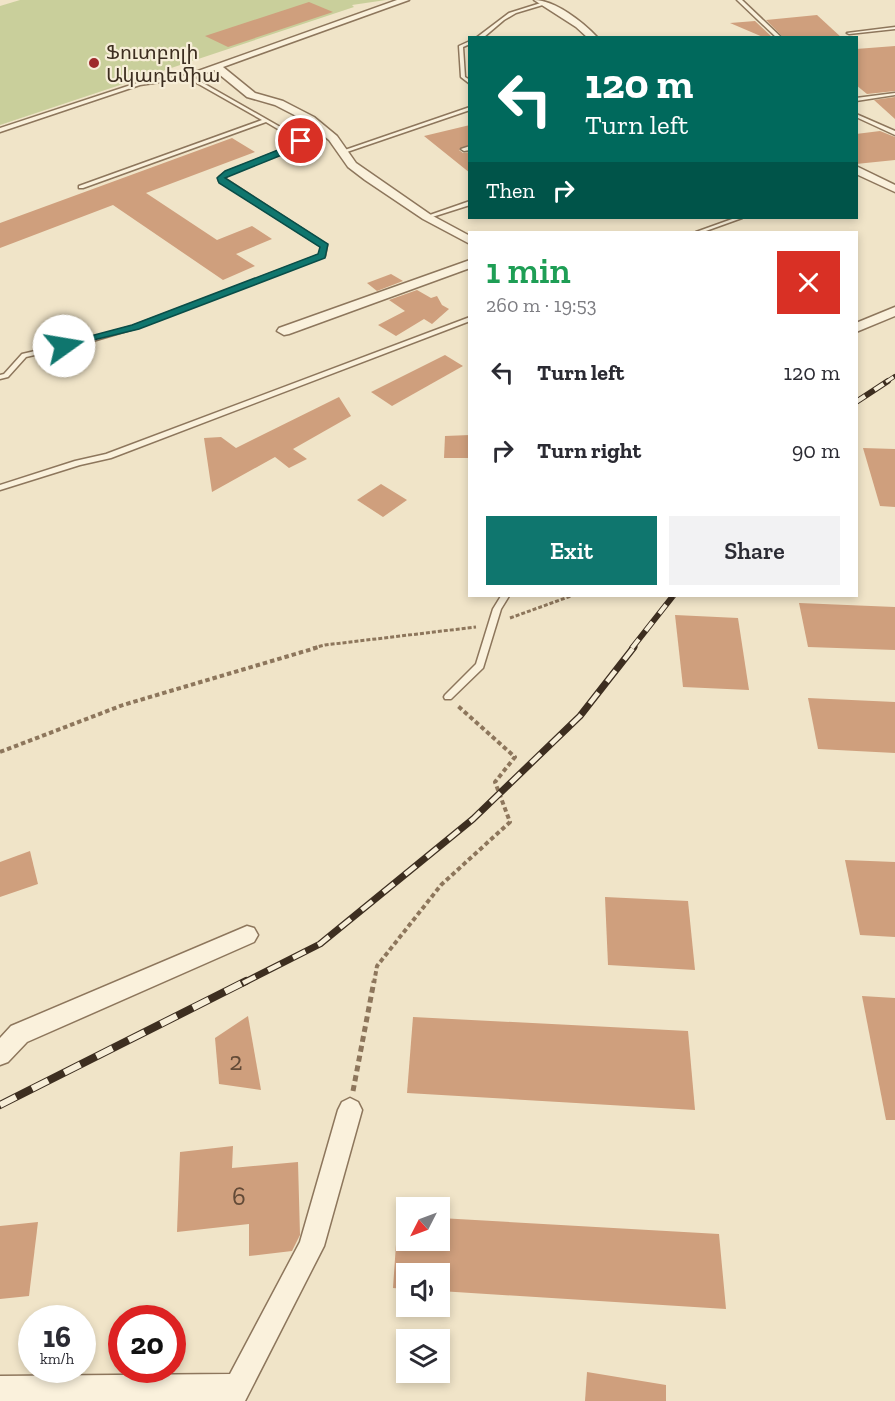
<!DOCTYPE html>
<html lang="en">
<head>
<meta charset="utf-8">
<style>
	:root { --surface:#fff; --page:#f2f2f3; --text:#2b2b33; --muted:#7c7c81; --accent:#0f766e }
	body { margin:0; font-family:"Zilla Slab","Noto Sans Armenian",serif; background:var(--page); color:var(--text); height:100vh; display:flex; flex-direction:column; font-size:22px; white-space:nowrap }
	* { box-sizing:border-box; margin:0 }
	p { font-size:20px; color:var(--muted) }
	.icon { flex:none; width:33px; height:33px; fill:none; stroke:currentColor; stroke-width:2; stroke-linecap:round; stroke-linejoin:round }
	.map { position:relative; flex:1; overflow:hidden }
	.panel { position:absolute; left:468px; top:231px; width:390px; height:366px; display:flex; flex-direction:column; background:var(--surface); border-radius:0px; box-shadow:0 3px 9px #0003 }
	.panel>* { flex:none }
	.top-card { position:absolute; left:468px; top:36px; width:390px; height:183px; border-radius:0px; box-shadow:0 3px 9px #0003; background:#00695c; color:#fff; overflow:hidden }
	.needle { width:39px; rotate:228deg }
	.tools { position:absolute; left:396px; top:1197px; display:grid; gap:12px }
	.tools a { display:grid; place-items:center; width:54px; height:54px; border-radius:0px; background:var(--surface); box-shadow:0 3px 9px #0003; font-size:30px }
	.speed { position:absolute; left:18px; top:1305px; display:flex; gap:12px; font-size:30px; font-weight:700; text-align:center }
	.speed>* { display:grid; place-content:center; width:78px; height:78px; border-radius:50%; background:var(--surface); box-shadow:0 3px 9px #0003; line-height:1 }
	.speed small { font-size:15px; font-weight:400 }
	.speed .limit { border:9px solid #d22; background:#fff; color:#111 }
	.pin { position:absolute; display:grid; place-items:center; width:51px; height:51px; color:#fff; margin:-26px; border:3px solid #fff; border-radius:50%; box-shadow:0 2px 6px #0007 }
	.me { position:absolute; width:66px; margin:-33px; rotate:77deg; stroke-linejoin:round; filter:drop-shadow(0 0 4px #0008) }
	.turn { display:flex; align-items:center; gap:21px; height:126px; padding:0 18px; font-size:27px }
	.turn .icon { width:78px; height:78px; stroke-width:2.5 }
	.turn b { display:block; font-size:42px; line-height:51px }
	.then { display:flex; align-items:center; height:57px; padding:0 18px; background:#0003; gap:12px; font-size:22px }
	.round { display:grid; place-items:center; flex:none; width:63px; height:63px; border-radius:0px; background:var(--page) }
	.headline { display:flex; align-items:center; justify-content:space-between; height:102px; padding:0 18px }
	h1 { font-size:36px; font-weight:600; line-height:45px; color:#1e9e55 }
	.button { display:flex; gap:12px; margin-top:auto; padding:12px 18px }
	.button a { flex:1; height:69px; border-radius:0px; background:var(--accent); color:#fff; font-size:24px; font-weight:600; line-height:69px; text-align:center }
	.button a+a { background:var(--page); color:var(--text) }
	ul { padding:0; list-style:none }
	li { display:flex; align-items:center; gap:18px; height:78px; padding:0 18px }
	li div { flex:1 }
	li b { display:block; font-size:22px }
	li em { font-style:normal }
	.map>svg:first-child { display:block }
</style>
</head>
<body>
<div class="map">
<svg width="895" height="1401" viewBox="0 0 895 1401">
	<rect width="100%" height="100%" fill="#f0e4c8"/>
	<polygon fill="#c9cf9b" points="20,0 386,0 352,5 354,7 0,125 0,6"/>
	<g fill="#cf9f7d">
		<polygon points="309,2 333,12 228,47 205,36"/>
		<polygon points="817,15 842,38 784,38 766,20"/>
		<polygon points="755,21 773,38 765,38 730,23"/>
		<polygon points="895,46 895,91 867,94 856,85 856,49"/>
		<polygon points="895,97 895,119 874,100"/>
		<polygon points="470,125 470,144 459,150 463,153 470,152 470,173 424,136"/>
		<polygon points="880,131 895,137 895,160 856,164 856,134"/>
		<polygon points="232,138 255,152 146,193 217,240 252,226 272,239 236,254 255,266 223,280 113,205 0,248 0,223"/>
		<polygon points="391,274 403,281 377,291 367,283"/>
		<polygon points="417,290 431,298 437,296 442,305 449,309 432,324 424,319 396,336 378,325 405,311 389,300"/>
		<polygon points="445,355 463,366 392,406 371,392"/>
		<polygon points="339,397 351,416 293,449 307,459 289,468 275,457 212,492 204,438 221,437 236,448"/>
		<polygon points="470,435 470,458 444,458 445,436"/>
		<polygon points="863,448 895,449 895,507 880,506"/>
		<polygon points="381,484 407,500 383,517 357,500"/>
		<polygon points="799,603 895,607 895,650 808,647"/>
		<polygon points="675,615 738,618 749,690 683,687"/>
		<polygon points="808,698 895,702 895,753 818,749"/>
		<polygon points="30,851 38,884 0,897 0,862"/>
		<polygon points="845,860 895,862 895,937 860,935"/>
		<polygon points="605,897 688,901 695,970 608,965"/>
		<polygon points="862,996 895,998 895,1120 886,1120"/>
		<polygon points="248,1016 261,1090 219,1084 215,1038"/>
		<polygon points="413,1017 688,1031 695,1110 407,1093"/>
		<polygon points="233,1146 232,1168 298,1162 300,1235 292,1251 249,1256 249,1224 177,1232 180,1152"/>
		<polygon points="398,1215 406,1216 406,1240 440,1240 440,1218 719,1234 726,1309 440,1291 440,1274 406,1274 406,1289 393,1288"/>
		<polygon points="38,1222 29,1296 0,1299 0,1226"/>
		<polygon points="587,1372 666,1385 666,1401 585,1401"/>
	</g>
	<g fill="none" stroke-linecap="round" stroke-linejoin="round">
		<defs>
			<g id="lane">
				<polygon points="737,0 742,0 782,38 777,38"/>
				<polygon points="544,2 546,4 516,13 504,20 484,37 476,38 509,13"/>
				<polygon points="895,27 895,29 849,34 847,33"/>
				<polygon points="470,41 470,44 463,47 465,77 470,80 470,84 461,77 459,46"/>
				<polygon points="189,75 303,140 304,141 298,147 230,174 224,178 327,245 325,256 137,328 86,343 26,357 8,377 0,379 0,375 4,374 22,354 83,340 133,326 319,255 322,247 219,181 219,177 226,172 294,145 298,141 266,122 83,188 79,188 79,186 262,120 188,78 140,85 0,132 0,128 137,83"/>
				<polygon points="895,93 895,95 856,101 856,98"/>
				<polygon points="470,107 470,110 344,153 339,152"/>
				<polygon points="856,114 895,131 895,135 856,117"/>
				<polygon points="470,146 470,150 464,151 461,149"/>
				<polygon points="470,201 470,205 429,218 424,217"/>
				<polygon points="735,218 742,218 703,232 696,232"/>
				<polygon points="470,317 470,321 111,458 80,465 0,490 0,485 75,461 106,454"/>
				<polygon points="501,596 509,596 501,609 483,668 451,699 445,699 444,697 445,695 476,664 493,609"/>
			</g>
			<g id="street">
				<polygon points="397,0 409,0 223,67 255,93 283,101 314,117 337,136 356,163 431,215 470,236 470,244 423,219 365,180 348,167 329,140 306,121 275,105 247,97 214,70 189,79 184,76"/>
				<path d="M534,0C555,0 583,22 598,38H588L576,27Z"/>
				<polygon points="856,166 895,185 895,192 856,174"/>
				<polygon points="470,260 470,268 289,334 284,335 277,331 279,328"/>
				<polygon points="895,307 895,316 856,332 856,323"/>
				<polygon points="247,926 254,928 258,935 254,942 27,1042 8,1062 0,1065 0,1038 11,1026"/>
				<polygon points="350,1098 358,1102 362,1110 324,1246 245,1401 0,1401 0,1376 230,1374 300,1242 338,1110 342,1102"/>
			</g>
		</defs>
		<use href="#lane" stroke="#8d765c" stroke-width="3"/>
		<use href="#street" stroke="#8d765c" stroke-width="3"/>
		<g stroke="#8d765c" stroke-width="3" stroke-dasharray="4 2" stroke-linecap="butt">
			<polyline points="510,618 571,596"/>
			<polyline points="313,648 325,645 476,627"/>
		</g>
		<g stroke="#8d765c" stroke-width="4" stroke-dasharray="4.5 3" stroke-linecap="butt">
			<polyline points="0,752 123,705 319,647"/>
			<polyline points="374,983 377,966 441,885 510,822 495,782 515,757 458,706"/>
		</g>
		<polyline stroke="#8d765c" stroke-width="5" stroke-dasharray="6 4" stroke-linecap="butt" points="353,1091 374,981"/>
		<use href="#lane" fill="#faf1dc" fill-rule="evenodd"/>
		<use href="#street" fill="#faf1dc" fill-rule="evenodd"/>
		<defs>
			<polyline id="rail-far3" points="886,382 895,376"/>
			<g id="rail-far2">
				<polyline points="856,402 888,381"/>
				<polyline points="632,648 673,596"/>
			</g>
			<polyline id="rail-far1" points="243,983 320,944 473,819 580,716 634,647"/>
			<polyline id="rail" points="0,1105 246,981"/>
		</defs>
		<use href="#rail-far3" stroke="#3d2e20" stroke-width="4.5"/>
		<use href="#rail-far2" stroke="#3d2e20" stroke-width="6"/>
		<use href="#rail-far1" stroke="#3d2e20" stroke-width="7"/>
		<use href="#rail" stroke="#3d2e20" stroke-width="8"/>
		<use href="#rail-far3" stroke="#f7eed8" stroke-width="3" stroke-dasharray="9" stroke-linecap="butt"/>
		<use href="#rail-far2" stroke="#f7eed8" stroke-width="4" stroke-dasharray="11" stroke-linecap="butt"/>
		<use href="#rail-far1" stroke="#f7eed8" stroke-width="4.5" stroke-dasharray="14" stroke-linecap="butt"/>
		<use href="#rail" stroke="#f7eed8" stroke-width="6" stroke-dasharray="18" stroke-linecap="butt"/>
	</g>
	<polygon fill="#0f766e" stroke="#0a4d48" stroke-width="1.5" points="298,140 305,141 299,148 225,178 328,244 325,258 139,329 60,348 60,344 132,325 318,254 320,247 219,183 217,178 225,171 293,144"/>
	<circle fill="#9e2a2b" stroke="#f7eed8" stroke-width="2" cx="94" cy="63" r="6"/>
	<g text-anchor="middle" stroke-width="4.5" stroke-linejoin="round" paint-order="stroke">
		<g font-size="20" fill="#3d2e20" stroke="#f7eed8" text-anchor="start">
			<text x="106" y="59">Ֆուտբոլի<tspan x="106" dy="23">Ակադեմիա</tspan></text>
		</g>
		<g font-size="26" fill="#624a37">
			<text x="236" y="1070">2</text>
			<text x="239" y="1205">6</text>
		</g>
	</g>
</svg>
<div class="tools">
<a><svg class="needle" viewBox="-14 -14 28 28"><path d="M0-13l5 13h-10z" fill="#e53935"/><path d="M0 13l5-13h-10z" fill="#7c7c81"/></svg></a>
<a><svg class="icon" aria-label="sound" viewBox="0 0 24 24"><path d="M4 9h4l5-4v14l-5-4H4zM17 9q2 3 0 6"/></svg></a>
<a><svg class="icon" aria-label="layers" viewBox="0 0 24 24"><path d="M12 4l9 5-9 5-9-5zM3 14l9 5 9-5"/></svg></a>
</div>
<div class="speed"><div>16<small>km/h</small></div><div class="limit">20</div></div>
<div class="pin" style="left:301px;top:141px;background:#d93025"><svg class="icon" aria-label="arrive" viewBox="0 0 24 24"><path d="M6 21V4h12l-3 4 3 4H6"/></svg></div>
<svg class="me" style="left:64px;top:346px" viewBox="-20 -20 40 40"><circle r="19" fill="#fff"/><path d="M0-13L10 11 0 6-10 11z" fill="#0f766e"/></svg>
<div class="top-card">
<div class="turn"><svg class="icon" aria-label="left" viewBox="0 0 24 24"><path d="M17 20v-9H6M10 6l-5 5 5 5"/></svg><div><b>120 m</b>Turn left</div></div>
<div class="then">Then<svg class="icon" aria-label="right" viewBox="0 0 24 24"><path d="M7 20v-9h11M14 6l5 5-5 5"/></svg></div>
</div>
<section class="panel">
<div class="headline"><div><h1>1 min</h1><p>260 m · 19:53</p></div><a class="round" style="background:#d93025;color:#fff"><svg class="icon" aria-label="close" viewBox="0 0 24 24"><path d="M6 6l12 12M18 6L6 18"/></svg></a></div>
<ul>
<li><svg class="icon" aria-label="left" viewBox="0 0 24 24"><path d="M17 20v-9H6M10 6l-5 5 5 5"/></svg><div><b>Turn left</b></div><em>120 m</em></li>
<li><svg class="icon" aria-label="right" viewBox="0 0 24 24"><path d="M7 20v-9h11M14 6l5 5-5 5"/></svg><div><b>Turn right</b></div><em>90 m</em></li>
</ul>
<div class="button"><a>Exit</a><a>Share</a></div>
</section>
</div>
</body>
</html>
